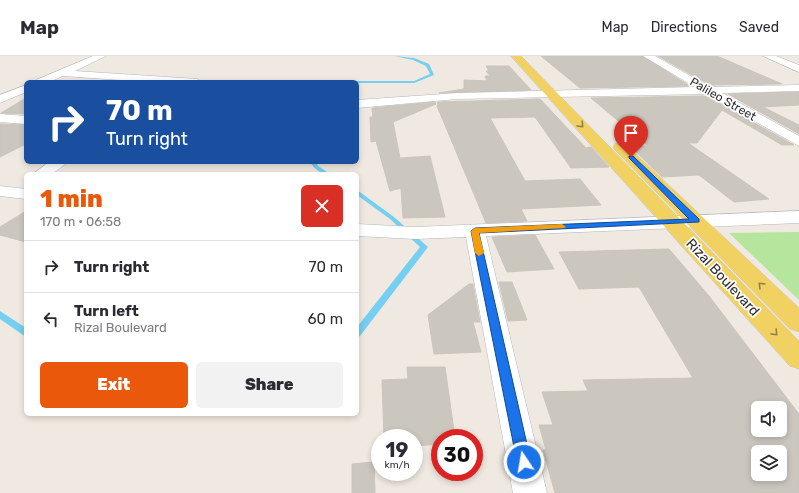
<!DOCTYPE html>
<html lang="en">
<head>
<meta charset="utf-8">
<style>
	:root { --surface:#fff; --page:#f2f2f3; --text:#2b2b33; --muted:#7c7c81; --line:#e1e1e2; --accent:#ea580c }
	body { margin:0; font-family:Rubik,sans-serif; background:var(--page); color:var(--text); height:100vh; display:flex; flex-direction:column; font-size:15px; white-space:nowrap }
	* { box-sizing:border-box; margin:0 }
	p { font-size:13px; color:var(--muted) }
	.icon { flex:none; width:22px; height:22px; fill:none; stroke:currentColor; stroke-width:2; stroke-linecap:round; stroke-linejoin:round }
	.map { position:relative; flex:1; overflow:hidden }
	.drawer { position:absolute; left:24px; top:116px; width:335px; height:244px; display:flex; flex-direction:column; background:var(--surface); border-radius:6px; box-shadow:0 2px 6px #0003 }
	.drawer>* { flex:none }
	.guide { position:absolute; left:24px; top:24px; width:335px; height:84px; border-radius:6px; box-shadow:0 2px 6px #0003; background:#1a4fa0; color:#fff; overflow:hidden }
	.tools { position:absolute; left:751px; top:345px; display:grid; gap:8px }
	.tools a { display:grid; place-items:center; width:36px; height:36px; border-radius:6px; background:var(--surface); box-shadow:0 2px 6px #0003; font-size:20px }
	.speed { position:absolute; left:371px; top:373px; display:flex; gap:8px; font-size:20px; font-weight:700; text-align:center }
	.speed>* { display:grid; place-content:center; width:52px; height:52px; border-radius:50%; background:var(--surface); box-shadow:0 2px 6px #0003; line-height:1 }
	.speed small { font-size:10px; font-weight:400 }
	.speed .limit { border:6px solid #d22; background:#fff; color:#111 }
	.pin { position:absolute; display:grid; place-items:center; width:34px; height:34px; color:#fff; margin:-41px -17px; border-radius:50% 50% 50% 0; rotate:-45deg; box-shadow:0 0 4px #0007 }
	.pin .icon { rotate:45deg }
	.me { position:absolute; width:44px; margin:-22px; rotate:348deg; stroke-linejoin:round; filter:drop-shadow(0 0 3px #0008) }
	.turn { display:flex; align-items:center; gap:14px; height:84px; padding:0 16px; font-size:18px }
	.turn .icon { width:52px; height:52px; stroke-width:2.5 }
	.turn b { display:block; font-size:28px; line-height:34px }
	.round { display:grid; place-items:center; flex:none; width:42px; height:42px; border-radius:6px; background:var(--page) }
	.overview { display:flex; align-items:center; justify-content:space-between; height:68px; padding:0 16px }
	h1 { font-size:24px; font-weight:800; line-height:30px; color:var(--accent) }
	.action { display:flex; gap:8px; margin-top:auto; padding:8px 16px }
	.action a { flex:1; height:46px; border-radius:6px; background:var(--accent); color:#fff; font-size:16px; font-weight:800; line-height:46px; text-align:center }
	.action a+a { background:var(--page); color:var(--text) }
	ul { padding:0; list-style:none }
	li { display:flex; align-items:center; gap:12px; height:52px; padding:0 16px; border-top:1px solid var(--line) }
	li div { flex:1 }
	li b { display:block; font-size:15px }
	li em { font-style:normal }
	header { display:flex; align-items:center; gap:24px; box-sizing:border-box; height:56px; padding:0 20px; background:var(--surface); border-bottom:1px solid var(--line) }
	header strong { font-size:19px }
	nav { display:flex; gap:22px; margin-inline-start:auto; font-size:14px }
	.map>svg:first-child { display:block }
</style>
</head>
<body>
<header>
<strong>Map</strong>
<nav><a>Map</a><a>Directions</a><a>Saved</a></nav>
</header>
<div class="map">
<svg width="799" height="437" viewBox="0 0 799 437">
	<rect width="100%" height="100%" fill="#efe9e1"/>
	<polygon fill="#b6e59e" points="799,176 799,244 729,177"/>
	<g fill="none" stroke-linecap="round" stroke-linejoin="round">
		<g fill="#75cff0" fill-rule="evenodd">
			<polygon points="394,0 414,2 429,8 434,19 414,27 357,27 357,26 355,26 357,25 414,25 430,18 426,10 413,4"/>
			<path d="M310,106H316L318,110L330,118C321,118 315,114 310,106Z"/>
			<polygon points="357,134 394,161 428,191 360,280 357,282 357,271 420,191 390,163 357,139"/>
			<polygon points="0,255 26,272 26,280 23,279 0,263"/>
		</g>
	</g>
	<g fill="#cbc7bf" stroke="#cbc5ba" fill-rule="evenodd">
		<polygon points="541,0 642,0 690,30 580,32"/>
		<polygon points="658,0 717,0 782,28 710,29"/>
		<polygon points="486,10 509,10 531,34 439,37 464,33 464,24 487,25 485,20 490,20 486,15 489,15"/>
		<polygon points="799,36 799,49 763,51 799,69 799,78 728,38"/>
		<polygon points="706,40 794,89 782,89 722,54 697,87 688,87 769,143 734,146 699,119 662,121 630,90 648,90 591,42"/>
		<polygon points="26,42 26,58 1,57"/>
		<polygon points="540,43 586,92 591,91 609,111 571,112 535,61 490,62 525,125 580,123 601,149 521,153 527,165 486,167 437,50 438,46"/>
		<polygon points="435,46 436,48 393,66 400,102 430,100 445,161 403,162 401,132 390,135 376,85 371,86 370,61 373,61 372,52"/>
		<polygon points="0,68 26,69 26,88 0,101"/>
		<polygon points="26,155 26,186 0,179 0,171"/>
		<polygon points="535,179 554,213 507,216 492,181"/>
		<path d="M669,193L709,240L799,358V437H555L543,394H546L539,369H553L542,336L588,335L583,324L693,322L639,231L579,233L559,196ZM758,352H780V374H758ZM758,396H780V418H758Z"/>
		<polygon points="499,226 512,226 527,264 508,265"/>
		<polygon points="469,228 473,228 480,266 473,266 481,296 434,298 428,259"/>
		<polygon points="407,311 445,311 455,382 440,382 440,388 414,390 414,382 384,382 382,324 408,323"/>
		<polygon points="374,406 375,437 352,437 352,408"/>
	</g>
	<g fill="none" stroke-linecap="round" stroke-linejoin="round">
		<defs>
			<g id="minor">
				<polygon points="93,0 106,0 75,15 197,23 202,26 149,26 63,20 49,26 35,26 36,24"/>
				<polygon points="643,0 655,0 710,31 799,29 799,35 722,37 799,80 799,90 706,38 457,43 357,52 357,44 457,37 695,31"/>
				<polygon points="763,0 776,0 799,9 799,16"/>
				<polygon points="26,29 26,36 0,47 0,39"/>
				<polygon points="0,58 26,60 26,68 0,66"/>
				<polygon points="49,106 68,106 52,118 33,118"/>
				<polygon points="0,130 26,133 26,143 0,140"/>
				<polygon points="799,155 799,167 486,180 547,437 513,437 466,181 415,183 357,180 357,168 415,171"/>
			</g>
			<g id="major">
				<polygon points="511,0 521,0 799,285 799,313 790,310"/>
				<polygon points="620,87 625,88 799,252 799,276 790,273 615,94 613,91 615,88"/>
			</g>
		</defs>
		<use href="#minor" stroke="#b4b7c1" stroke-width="1"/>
		<use href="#major" stroke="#c9c9c9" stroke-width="1"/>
		<use href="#minor" fill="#fff" fill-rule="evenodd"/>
		<use href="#major" fill="#f2d163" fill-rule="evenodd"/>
	</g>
	<defs><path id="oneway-chevron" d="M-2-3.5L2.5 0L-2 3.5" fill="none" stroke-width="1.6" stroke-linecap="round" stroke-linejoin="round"/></defs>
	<g stroke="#908048">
		<use href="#oneway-chevron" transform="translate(581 69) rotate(47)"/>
		<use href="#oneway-chevron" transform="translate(761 229) rotate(-135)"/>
		<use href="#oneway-chevron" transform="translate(775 277) rotate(47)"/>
	</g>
	<polygon fill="#1a73e8" stroke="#114b97" points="629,100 633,100 699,163 699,166 479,177 531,406 529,411 524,413 519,411 517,406 471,175 475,172 689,163 629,102"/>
	<polygon fill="#f59e0b" points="562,168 566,171 564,172 479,177 484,197 479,200 475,197 471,175 475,172"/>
	<g text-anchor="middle" stroke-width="3.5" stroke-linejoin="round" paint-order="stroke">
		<g font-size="12" fill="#2e2e2e" stroke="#fff">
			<text transform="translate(723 43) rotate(30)" y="4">Palileo Street</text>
		</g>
		<g font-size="14" fill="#2e2e2e" stroke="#fff">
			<text transform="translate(723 221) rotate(47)" y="5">Rizal Boulevard</text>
		</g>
	</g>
</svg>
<div class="tools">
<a><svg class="icon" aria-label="sound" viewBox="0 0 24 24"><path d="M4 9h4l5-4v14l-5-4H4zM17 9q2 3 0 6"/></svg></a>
<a><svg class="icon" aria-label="layers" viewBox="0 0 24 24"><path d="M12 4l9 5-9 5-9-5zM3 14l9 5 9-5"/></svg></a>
</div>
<div class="speed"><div>19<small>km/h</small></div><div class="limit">30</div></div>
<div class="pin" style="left:631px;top:101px;background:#d93025"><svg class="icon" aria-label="arrive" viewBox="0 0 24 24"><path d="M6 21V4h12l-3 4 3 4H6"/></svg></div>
<svg class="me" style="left:524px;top:406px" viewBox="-20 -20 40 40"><circle r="17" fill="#1a73e8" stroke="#fff" stroke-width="3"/><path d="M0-11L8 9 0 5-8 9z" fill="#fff"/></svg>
<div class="guide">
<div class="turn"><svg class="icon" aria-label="right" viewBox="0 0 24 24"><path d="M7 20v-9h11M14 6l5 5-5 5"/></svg><div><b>70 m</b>Turn right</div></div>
</div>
<section class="drawer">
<div class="overview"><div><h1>1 min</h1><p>170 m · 06:58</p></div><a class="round" style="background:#d93025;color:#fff"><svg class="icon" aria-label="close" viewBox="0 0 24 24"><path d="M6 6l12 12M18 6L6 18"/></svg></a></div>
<ul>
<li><svg class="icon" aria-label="right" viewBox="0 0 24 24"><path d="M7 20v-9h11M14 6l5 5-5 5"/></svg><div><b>Turn right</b></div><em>70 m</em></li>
<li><svg class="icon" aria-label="left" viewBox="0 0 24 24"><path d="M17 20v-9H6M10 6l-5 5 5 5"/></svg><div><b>Turn left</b><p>Rizal Boulevard</p></div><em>60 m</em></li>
</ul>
<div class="action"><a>Exit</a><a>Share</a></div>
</section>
</div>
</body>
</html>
